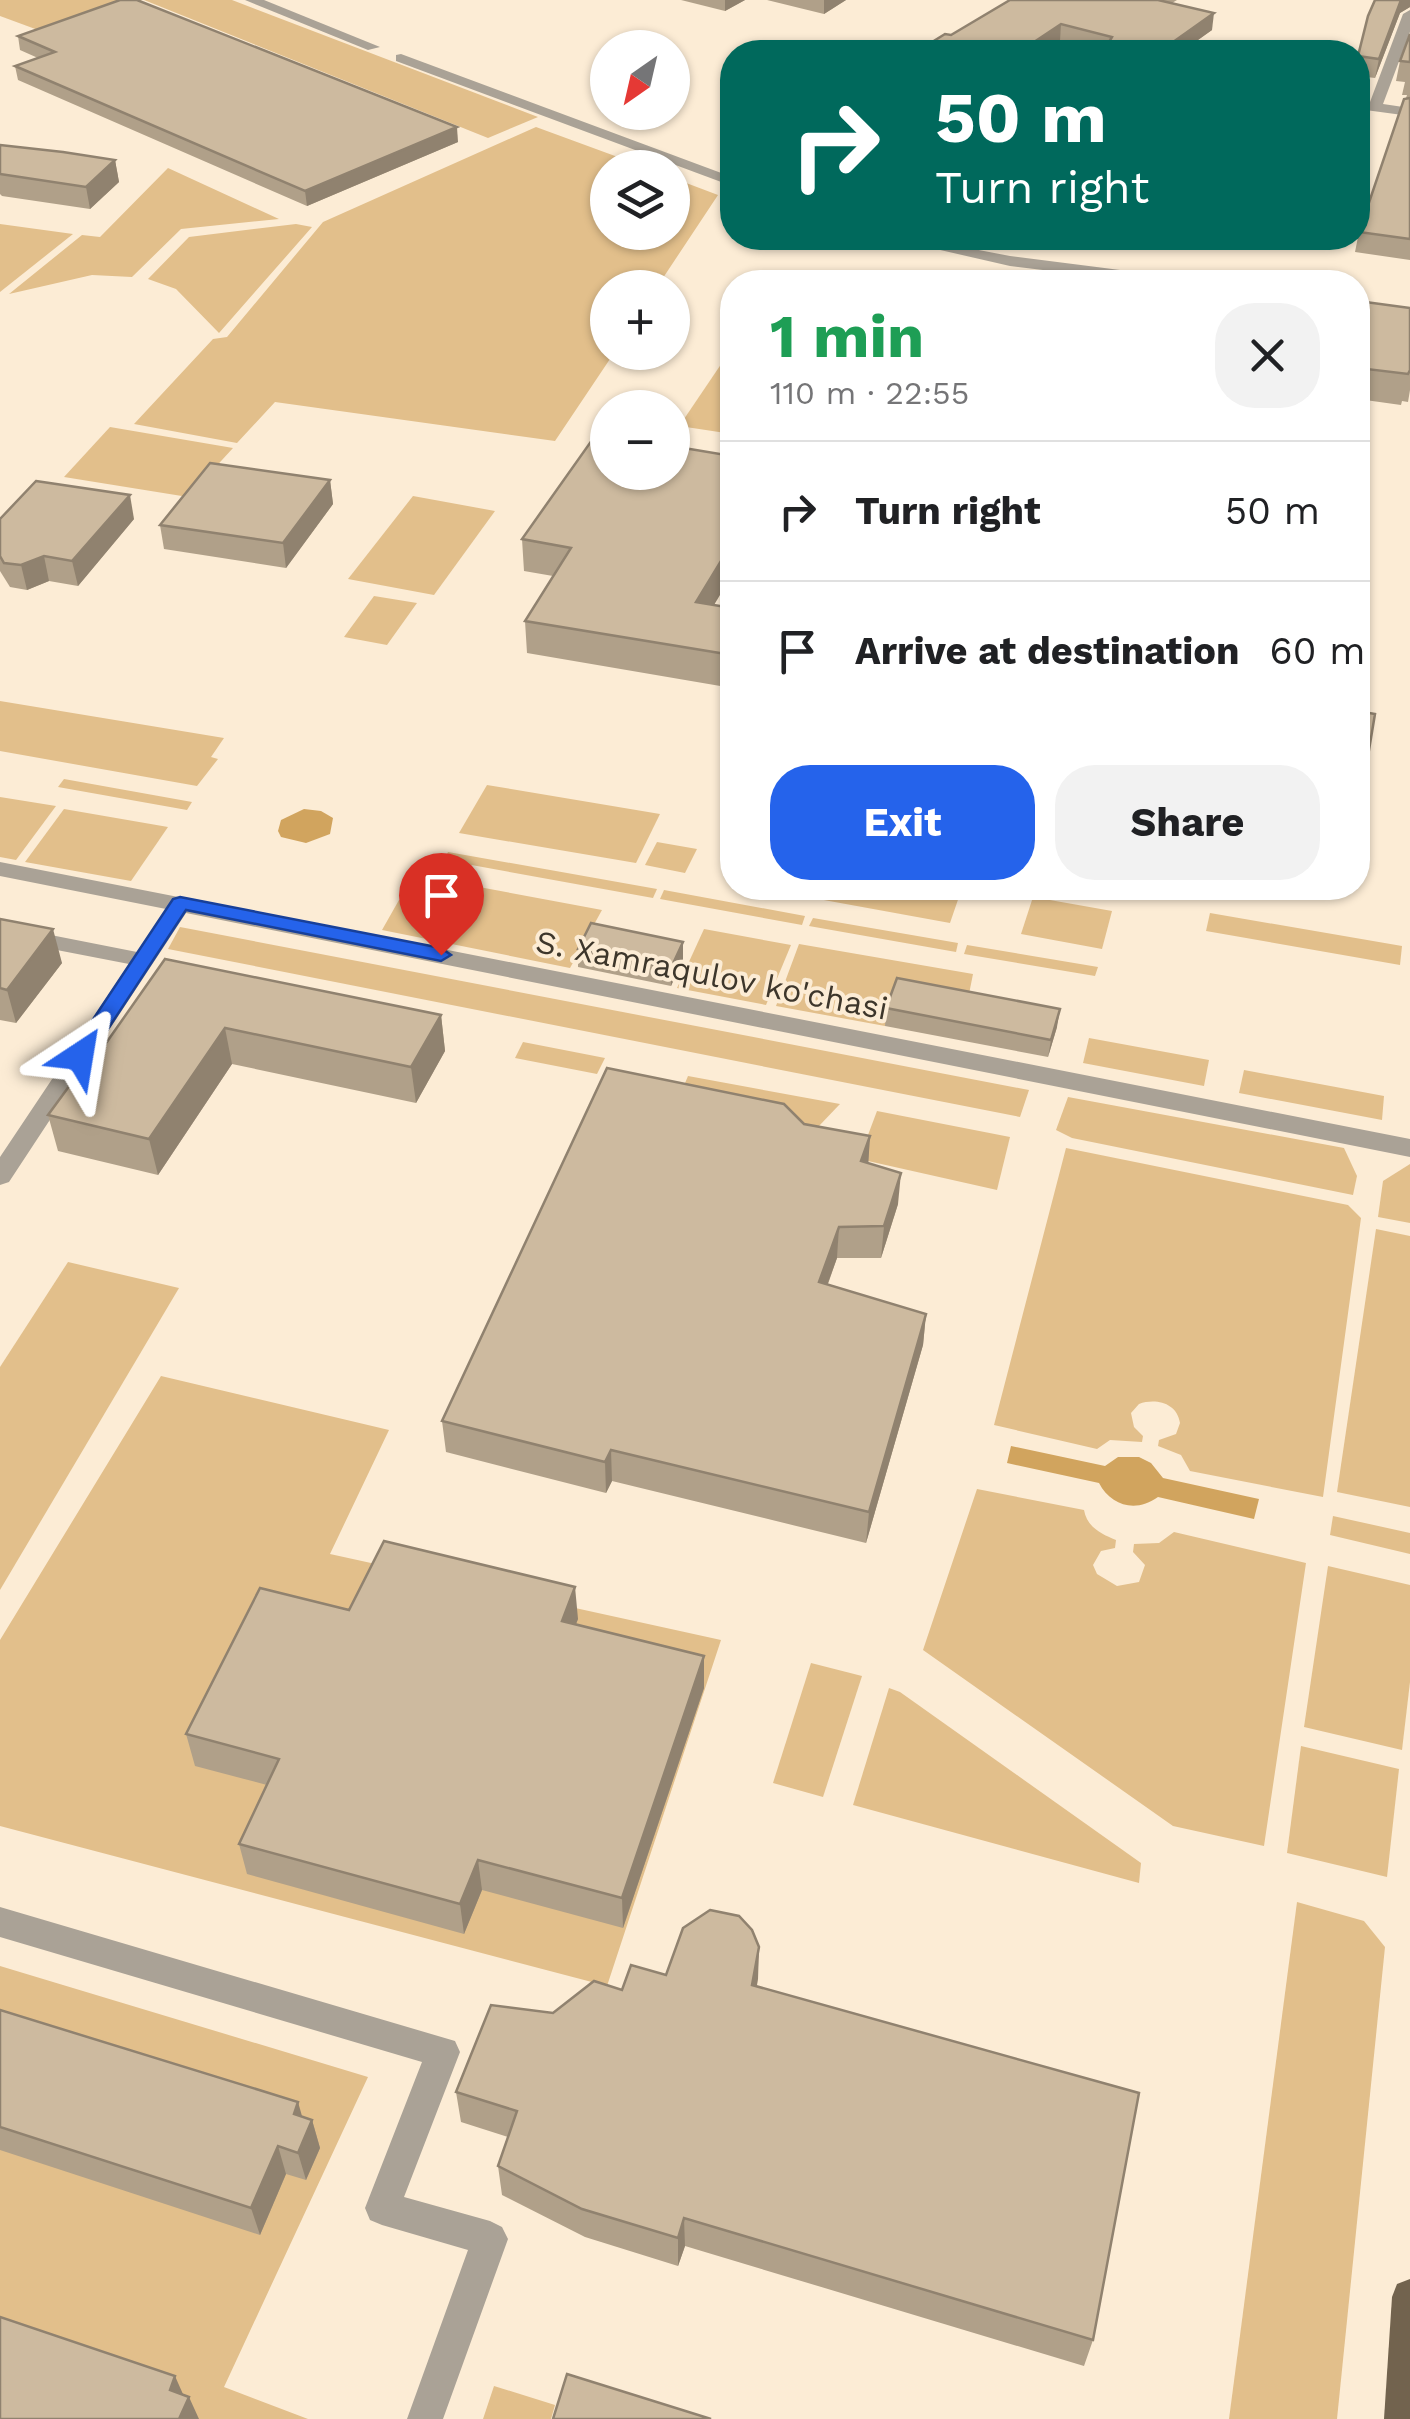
<!DOCTYPE html>
<html lang="en">
<head>
<meta charset="utf-8">
<style>
	:root { --surface:#fff; --page:#f2f2f2; --text:#202124; --muted:#757577; --line:#e0e0e0; --accent:#2563eb }
	body { margin:0; font-family:"Work Sans",sans-serif; background:var(--page); color:var(--text); height:100vh; display:flex; flex-direction:column; font-size:38px; white-space:nowrap }
	* { box-sizing:border-box; margin:0 }
	p { font-size:32px; color:var(--muted) }
	.icon { flex:none; width:55px; height:55px; fill:none; stroke:currentColor; stroke-width:2; stroke-linecap:round; stroke-linejoin:round }
	.map { position:relative; flex:1; overflow:hidden }
	.panel { position:absolute; left:720px; top:270px; width:650px; height:630px; display:flex; flex-direction:column; background:var(--surface); border-radius:40px; box-shadow:0 2px 8px #0004 }
	.panel>* { flex:none }
	.guide { position:absolute; left:720px; top:40px; width:650px; height:210px; border-radius:40px; box-shadow:0 2px 8px #0004; background:#00695c; color:#fff; overflow:hidden }
	.needle { width:65px; rotate:214deg }
	.tools { position:absolute; left:590px; top:30px; display:grid; gap:20px }
	.tools a { display:grid; place-items:center; width:100px; height:100px; border-radius:50%; background:var(--surface); box-shadow:0 2px 8px #0004; font-size:50px }
	.pin { position:absolute; display:grid; place-items:center; width:85px; height:85px; color:#fff; margin:-102px -42px; border-radius:50% 50% 50% 0; rotate:-45deg; box-shadow:0 0 10px #0007 }
	.pin .icon { rotate:45deg }
	.me { position:absolute; width:110px; margin:-55px; rotate:33deg; stroke-linejoin:round; filter:drop-shadow(0 0 8px #0008) }
	.turn { display:flex; align-items:center; gap:35px; height:210px; padding:0 50px; font-size:45px }
	.turn .icon { width:130px; height:130px; stroke-width:2.5 }
	.turn b { display:block; font-size:70px; line-height:85px }
	.round { display:grid; place-items:center; flex:none; width:105px; height:105px; border-radius:40px; background:var(--page) }
	.head { display:flex; align-items:center; justify-content:space-between; height:170px; padding:0 50px }
	h1 { font-size:60px; font-weight:700; line-height:75px; color:#1e9e55 }
	.primary-button { display:flex; gap:20px; margin-top:auto; padding:20px 50px }
	.primary-button a { flex:1; height:115px; border-radius:40px; background:var(--accent); color:#fff; font-size:40px; font-weight:700; line-height:115px; text-align:center }
	.primary-button a+a { background:var(--page); color:var(--text) }
	ul { padding:0; list-style:none }
	li { display:flex; align-items:center; gap:30px; height:140px; padding:0 50px; border-top:2px solid var(--line) }
	li div { flex:1 }
	li b { display:block; font-size:38px }
	li em { font-style:normal }
	.map>svg:first-child { display:block }
</style>
</head>
<body>
<div class="map">
<svg width="1410" height="2419" viewBox="0 0 1410 2419">
	<rect width="100%" height="100%" fill="#fcecd5"/>
	<g fill="#e2bf8b">
		<polygon points="0,0 142,0 57,37 0,16"/>
		<polygon points="144,0 232,0 538,117 488,138"/>
		<polygon points="536,127 645,167 608,168 608,232 672,232 673,178 718,195 657,287 608,288 608,352 614,353 555,441 275,402 237,443 134,424 213,339 227,337 323,222"/>
		<polygon points="168,168 279,219 181,229 132,277 92,275 9,294 82,235 100,237"/>
		<polygon points="0,224 73,234 0,292"/>
		<polygon points="296,224 312,227 219,333 176,289 148,279 189,237"/>
		<polygon points="732,348 732,434 686,427 682,422"/>
		<polygon points="110,427 233,448 188,497 64,477"/>
		<polygon points="413,496 495,511 434,595 348,579"/>
		<polygon points="374,596 417,603 387,645 344,637"/>
		<polygon points="0,701 224,738 211,757 218,759 197,786 0,751"/>
		<polygon points="64,779 192,802 187,810 58,787"/>
		<polygon points="487,785 660,814 636,863 459,833"/>
		<polygon points="0,797 56,806 16,860 0,857"/>
		<polygon points="64,809 168,827 131,881 25,862"/>
		<polygon points="657,842 697,849 685,873 645,865"/>
		<polygon points="448,852 657,889 653,898 444,860"/>
		<polygon points="436,879 602,910 570,968 382,930 399,900 422,904"/>
		<polygon points="758,888 962,888 950,923"/>
		<polygon points="664,890 805,916 802,925 660,899"/>
		<polygon points="1033,897 1112,911 1102,949 1021,934"/>
		<polygon points="1210,913 1402,946 1400,965 1206,931"/>
		<polygon points="813,918 958,943 956,952 809,926"/>
		<polygon points="180,927 1029,1090 1020,1117 168,949"/>
		<polygon points="704,929 791,945 766,1005 677,988"/>
		<polygon points="799,944 973,974 966,1009 896,996 885,1026 776,1006"/>
		<polygon points="967,945 1098,967 1095,976 964,954"/>
		<polygon points="1089,1038 1209,1060 1204,1086 1083,1063"/>
		<polygon points="523,1042 605,1058 597,1074 515,1058"/>
		<polygon points="1244,1070 1384,1096 1382,1120 1239,1093"/>
		<polygon points="688,1076 840,1104 818,1127 678,1100"/>
		<polygon points="1068,1097 1344,1148 1357,1176 1353,1195 1072,1138 1056,1130"/>
		<polygon points="877,1111 1010,1137 997,1190 859,1159"/>
		<path d="M1066,1148L1348,1205L1361,1218L1323,1497L1190,1471L1181,1455L1158,1446L1159,1440L1176,1434L1180,1423C1177,1403 1156,1398 1139,1404L1131,1413L1134,1427L1143,1436L1142,1442L1110,1440L1097,1449L994,1425Z"/>
		<polygon points="1410,1164 1410,1223 1378,1217 1383,1181"/>
		<polygon points="1376,1229 1410,1236 1410,1507 1337,1492"/>
		<polygon points="68,1262 179,1288 0,1590 0,1367"/>
		<polygon points="161,1376 389,1430 330,1554 721,1640 607,1986 0,1826 0,1640"/>
		<path d="M977,1489L1084,1510C1087,1527 1101,1534 1116,1540L1115,1548L1101,1551L1093,1565L1097,1574L1117,1586L1139,1582L1145,1565L1133,1552L1134,1544L1159,1543L1174,1532L1306,1563L1264,1846L1173,1826L923,1650Z"/>
		<polygon points="1333,1516 1410,1533 1410,1554 1330,1535"/>
		<polygon points="1328,1566 1410,1585 1410,1682 1402,1750 1304,1727"/>
		<polygon points="811,1663 862,1676 823,1797 773,1783"/>
		<polygon points="889,1688 900,1692 1141,1863 1139,1883 853,1805"/>
		<polygon points="1301,1746 1399,1769 1387,1877 1287,1853"/>
		<polygon points="1297,1902 1364,1921 1385,1947 1337,2419 1229,2419"/>
		<polygon points="0,1966 368,2077 224,2387 308,2419 0,2419"/>
		<polygon points="494,2386 555,2405 551,2419 483,2419"/>
	</g>
	<g fill="#d1a45e">
		<polygon points="304,809 321,811 333,818 330,834 306,843 281,837 278,831 281,820"/>
		<path d="M1011,1446L1105,1466L1118,1457H1139L1151,1463L1163,1478L1259,1499L1254,1519L1158,1497C1136,1513 1111,1506 1099,1483L1007,1463Z"/>
	</g>
	<g fill="none" stroke-linecap="round" stroke-linejoin="round">
		<g fill="#aaa296" fill-rule="evenodd">
			<polygon points="245,0 264,0 380,47 368,50"/>
			<polygon points="1410,10 1410,32 1383,104 1410,108 1410,116 1358,109 1358,101 1370,102 1403,14"/>
			<polygon points="401,54 732,177 732,186 396,61 396,55"/>
			<polygon points="888,238 916,238 1010,256 1175,277 1183,282 1142,282 1010,266"/>
			<polygon points="0,862 1410,1139 1410,1157 186,913 9,1182 0,1185 0,1157 129,964 0,939 0,925 137,952 166,909 0,876"/>
			<polygon points="0,1907 455,2041 460,2052 404,2197 490,2221 502,2227 508,2239 443,2419 407,2419 468,2250 382,2225 370,2220 365,2208 422,2062 0,1937"/>
		</g>
		<polygon fill="#72634e" fill-rule="evenodd" points="1410,2279 1410,2419 1384,2419 1392,2297 1397,2284"/>
	</g>
	<g fill="#b0a089">
		<polygon points="681,0 745,0 725,11"/>
		<polygon points="767,0 846,0 824,14"/>
		<polygon points="1010,0 1177,0 1172,3 1212,30 1181,52 1103,52 1060,41 951,35"/>
		<polygon points="1410,0 1410,7 1400,13 1375,78 1358,76 1358,55"/>
		<polygon points="1410,34 1410,260 1355,252 1359,232 1406,98 1407,95 1402,95 1405,82 1396,81 1400,61"/>
		<polygon points="18,36 458,142 307,206 18,80 15,66 38,58 20,50"/>
		<polygon points="0,145 115,160 119,182 90,209 2,196 0,194"/>
		<polygon points="1358,301 1410,308 1410,390 1408,402 1402,401 1401,405 1358,399"/>
		<polygon points="732,456 714,605 732,608 732,688 527,653 525,621 553,576 524,571 522,539"/>
		<polygon points="330,480 333,504 286,568 164,549 160,525"/>
		<polygon points="0,519 134,519 78,586 49,581 27,590 10,587 0,571"/>
		<polygon points="1358,711 1367,762 1359,795 1358,794"/>
		<polygon points="0,919 62,963 16,1023 0,1020"/>
		<polygon points="578,949 683,959 671,986 578,967"/>
		<polygon points="165,959 441,1015 445,1051 416,1103 232,1064 158,1175 58,1151 48,1115 97,1056"/>
		<polygon points="886,1008 1057,1027 1048,1057 885,1026"/>
		<polygon points="804,1124 870,1136 868,1163 898,1204 881,1258 837,1258 828,1284 926,1314 923,1345 866,1543 612,1481 606,1493 446,1452 442,1421"/>
		<polygon points="349,1610 578,1619 576,1624 704,1688 623,1928 482,1890 464,1934 247,1874 239,1844 267,1785 195,1766 186,1734"/>
		<polygon points="759,1947 757,1987 1093,2340 1084,2366 685,2246 678,2266 585,2237 502,2195 498,2166 508,2137 461,2122 456,2092 553,2013 666,1975"/>
		<polygon points="0,2010 312,2120 320,2148 306,2180 286,2174 260,2235 0,2150"/>
	</g>
	<g fill="#90826f">
		<polygon points="725,0 745,0 725,11"/>
		<polygon points="824,0 846,0 824,14"/>
		<polygon points="1401,0 1410,0 1410,7 1400,13 1375,78 1379,59"/>
		<polygon points="1214,13 1212,30 1181,52 1159,52"/>
		<polygon points="1061,24 1060,41 1043,52 1019,52"/>
		<polygon points="457,127 458,142 307,206 305,191"/>
		<polygon points="115,160 119,182 90,209 86,187"/>
		<polygon points="330,480 333,504 286,568 283,543"/>
		<polygon points="130,495 134,519 78,586 72,561"/>
		<polygon points="732,543 732,575 696,635 696,602"/>
		<polygon points="44,556 49,581 27,590 21,565"/>
		<polygon points="53,929 62,963 16,1023 7,990"/>
		<polygon points="683,942 683,959 671,986 671,968"/>
		<polygon points="1060,1009 1057,1027 1048,1057 1051,1040"/>
		<polygon points="441,1015 445,1051 416,1103 411,1067"/>
		<polygon points="225,1028 232,1064 158,1175 149,1139"/>
		<polygon points="870,1136 868,1168 861,1161"/>
		<polygon points="901,1173 898,1204 881,1258 884,1226"/>
		<polygon points="839,1227 837,1258 817,1313 819,1282"/>
		<polygon points="926,1314 923,1345 866,1543 869,1512"/>
		<polygon points="611,1450 612,1481 606,1493 605,1462"/>
		<polygon points="575,1587 578,1619 564,1653 562,1621"/>
		<polygon points="704,1656 704,1688 623,1928 622,1898"/>
		<polygon points="478,1860 482,1890 464,1934 460,1904"/>
		<polygon points="759,1947 758,1979 751,2016 752,1985"/>
		<polygon points="298,2102 306,2130 294,2114"/>
		<polygon points="312,2120 320,2148 306,2180 298,2153"/>
		<polygon points="278,2146 286,2174 260,2235 251,2208"/>
		<polygon points="684,2218 685,2246 678,2266 678,2238"/>
		<polygon points="175,2376 186,2401 170,2390"/>
		<polygon points="189,2397 199,2419 179,2419"/>
	</g>
	<g fill="#cdba9f" stroke="#90826f" stroke-width="2.5">
		<polygon points="120,0 137,0 457,127 305,191 15,66 55,52 18,36"/>
		<polygon points="1010,0 1158,0 1214,13 1159,52 1103,52 1112,37 1061,24 1019,52 916,52 945,34 951,35"/>
		<polygon points="1375,0 1401,0 1379,59 1358,56 1368,16"/>
		<polygon points="1410,34 1410,62 1400,61"/>
		<polygon points="1410,98 1410,239 1359,232 1404,99"/>
		<polygon points="0,145 63,152 115,160 86,187 0,174"/>
		<polygon points="1358,301 1410,308 1410,370 1408,374 1358,368"/>
		<polygon points="597,433 608,435 608,472 672,472 672,446 732,456 732,543 696,602 732,608 732,655 525,621 571,548 522,539"/>
		<polygon points="210,463 330,480 283,543 160,525"/>
		<polygon points="36,481 130,495 72,561 44,556 21,565 4,563 0,556 0,519"/>
		<polygon points="1358,711 1375,714 1367,762 1358,760"/>
		<polygon points="0,919 53,929 7,990 0,988"/>
		<polygon points="591,923 683,942 671,968 578,949"/>
		<polygon points="165,959 441,1015 411,1067 225,1028 149,1139 48,1115 92,1055 97,1056"/>
		<polygon points="897,978 1060,1009 1051,1040 886,1008"/>
		<polygon points="607,1068 784,1104 804,1124 870,1136 861,1161 901,1173 884,1226 839,1227 819,1282 926,1314 869,1512 611,1450 605,1462 442,1421"/>
		<polygon points="384,1541 575,1587 562,1621 704,1656 622,1898 478,1860 460,1904 239,1844 279,1759 186,1734 260,1588 349,1610"/>
		<polygon points="710,1910 739,1916 752,1930 759,1947 752,1985 1139,2093 1093,2340 684,2218 678,2238 582,2209 498,2166 517,2111 456,2092 491,2005 553,2013 594,1981 622,1990 631,1965 666,1975 683,1928"/>
		<polygon points="0,2010 298,2102 294,2114 312,2120 298,2153 278,2146 251,2208 0,2127"/>
		<polygon points="0,2317 175,2376 170,2390 189,2397 179,2419 0,2419"/>
		<polygon points="567,2374 711,2419 553,2419"/>
	</g>
	<polygon fill="#2563eb" stroke="#184099" stroke-width="2.5" points="180,897 441,948 451,955 441,961 186,910 87,1061 72,1061 69,1056 72,1051 173,899"/>
	<g text-anchor="middle" stroke-width="8" stroke-linejoin="round" paint-order="stroke">
		<g font-size="32" fill="#3d362b" stroke="#fcecd5">
			<text transform="translate(712 975) rotate(11)" y="11">S. Xamraqulov ko'chasi</text>
		</g>
	</g>
</svg>
<div class="tools">
<a><svg class="needle" viewBox="-14 -14 28 28"><path d="M0-13l5 13h-10z" fill="#e53935"/><path d="M0 13l5-13h-10z" fill="#757577"/></svg></a>
<a><svg class="icon" aria-label="layers" viewBox="0 0 24 24"><path d="M12 4l9 5-9 5-9-5zM3 14l9 5 9-5"/></svg></a>
<a>+</a>
<a>−</a>
</div>
<div class="pin" style="left:441px;top:955px;background:#d93025"><svg class="icon" aria-label="arrive" viewBox="0 0 24 24"><path d="M6 21V4h12l-3 4 3 4H6"/></svg></div>
<svg class="me" style="left:80px;top:1056px" viewBox="-20 -20 40 40"><path d="M0-17L14 15 0 8-14 15z" fill="#2563eb" stroke="#fff" stroke-width="4"/></svg>
<div class="guide">
<div class="turn"><svg class="icon" aria-label="right" viewBox="0 0 24 24"><path d="M7 20v-9h11M14 6l5 5-5 5"/></svg><div><b>50 m</b>Turn right</div></div>
</div>
<section class="panel">
<div class="head"><div><h1>1 min</h1><p>110 m · 22:55</p></div><a class="round"><svg class="icon" aria-label="close" viewBox="0 0 24 24"><path d="M6 6l12 12M18 6L6 18"/></svg></a></div>
<ul>
<li><svg class="icon" aria-label="right" viewBox="0 0 24 24"><path d="M7 20v-9h11M14 6l5 5-5 5"/></svg><div><b>Turn right</b></div><em>50 m</em></li>
<li><svg class="icon" aria-label="arrive" viewBox="0 0 24 24"><path d="M6 21V4h12l-3 4 3 4H6"/></svg><div><b>Arrive at destination</b></div><em>60 m</em></li>
</ul>
<div class="primary-button"><a>Exit</a><a>Share</a></div>
</section>
</div>
</body>
</html>
